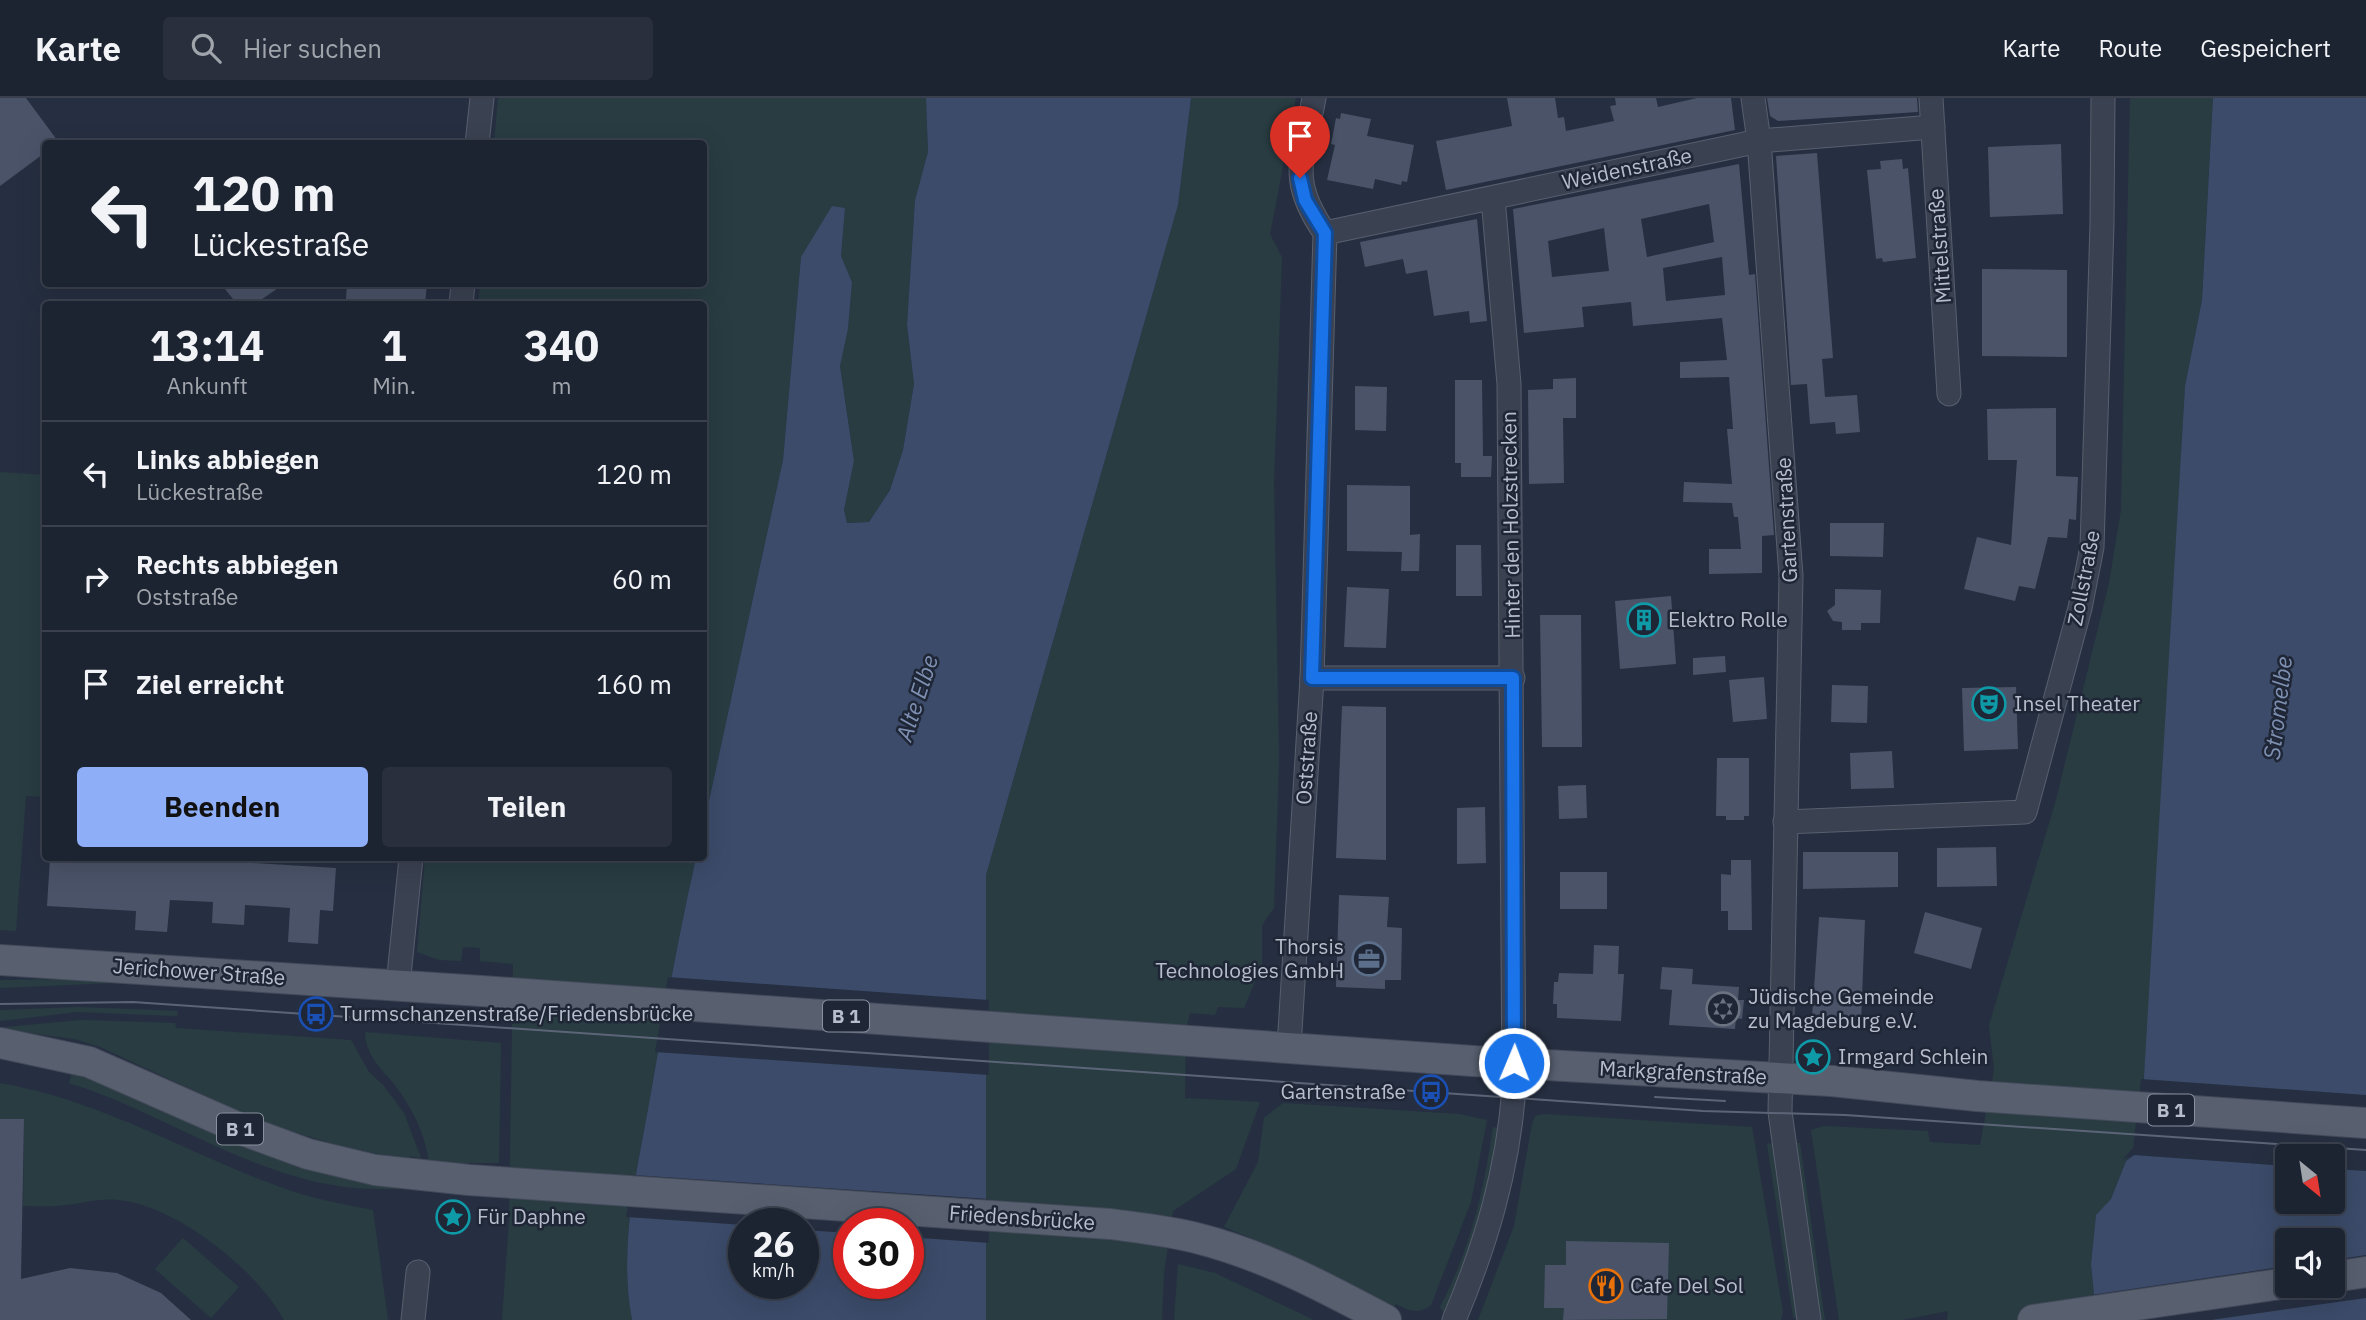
<!DOCTYPE html>
<html lang="de">
<head>
<meta charset="utf-8">
<style>
	:root { --surface:#1c2331; --page:#292f3d; --text:#f1f3f6; --muted:#a0a4ab; --line:#3a404d; --accent:#8faef8 }
	body { margin:0; font-family:"IBM Plex Sans",sans-serif; background:var(--page); color:var(--text); height:100vh; display:flex; flex-direction:column; font-size:26px; white-space:nowrap }
	* { box-sizing:border-box; margin:0 }
	p { font-size:23px; color:var(--muted) }
	.icon { flex:none; width:38px; height:38px; fill:none; stroke:currentColor; stroke-width:2; stroke-linecap:round; stroke-linejoin:round }
	.map { position:relative; flex:1; overflow:hidden }
	.side { position:absolute; left:42px; top:203px; width:665px; height:560px; display:flex; flex-direction:column; background:var(--surface); border-radius:7px; box-shadow:0 7px 28px #0002,0 0 0 2px var(--line) }
	.side>* { flex:none }
	.top-card { position:absolute; left:42px; top:42px; width:665px; height:147px; border-radius:7px; box-shadow:0 7px 28px #0002,0 0 0 2px var(--line); background:#1c2331; color:var(--text); overflow:hidden }
	.needle { width:46px; rotate:150deg }
	.fabs { position:absolute; left:2275px; top:1046px; display:grid; gap:14px }
	.fabs a { display:grid; place-items:center; width:70px; height:70px; border-radius:7px; background:var(--surface); box-shadow:0 7px 28px #0002,0 0 0 2px var(--line); font-size:35px }
	.speed { position:absolute; left:728px; top:1110px; display:flex; gap:14px; font-size:35px; font-weight:700; text-align:center }
	.speed>* { display:grid; place-content:center; width:91px; height:91px; border-radius:50%; background:var(--surface); box-shadow:0 7px 28px #0002,0 0 0 2px var(--line); line-height:1 }
	.speed small { font-size:18px; font-weight:400 }
	.speed .limit { border:10px solid #d22; background:#fff; color:#111 }
	.pin { position:absolute; display:grid; place-items:center; width:60px; height:60px; color:#fff; margin:-72px -30px; border-radius:50% 50% 50% 0; rotate:-45deg; box-shadow:0 0 7px #0007 }
	.pin .icon { rotate:45deg }
	.me { position:absolute; width:77px; margin:-38px; rotate:1deg; stroke-linejoin:round; filter:drop-shadow(0 0 5px #0008) }
	.turn { display:flex; align-items:center; gap:24px; height:147px; padding:0 35px; font-size:32px }
	.turn .icon { width:91px; height:91px; stroke-width:2.5 }
	.turn b { display:block; font-size:49px; line-height:60px }
	.eta { display:flex; justify-content:space-evenly; align-items:center; height:119px; text-align:center }
	.eta b { font-size:42px; font-weight:700; line-height:49px }
	.action { display:flex; gap:14px; margin-top:auto; padding:14px 35px }
	.action a { flex:1; height:80px; border-radius:7px; background:var(--accent); color:#111; font-size:28px; font-weight:700; line-height:80px; text-align:center }
	.action a+a { background:var(--page); color:var(--text) }
	ul { padding:0; list-style:none }
	li { display:flex; align-items:center; gap:21px; height:105px; padding:0 35px; border-top:2px solid var(--line) }
	li div { flex:1 }
	li b { display:block; font-size:26px }
	li em { font-style:normal }
	header { display:flex; align-items:center; gap:42px; box-sizing:border-box; height:98px; padding:0 35px; background:var(--surface); border-bottom:2px solid var(--line) }
	header strong { font-size:33px }
	nav { display:flex; gap:38px; margin-inline-start:auto; font-size:24px }
	.search { width:490px; height:63px; background:var(--page); display:flex; align-items:center; gap:18px; box-sizing:border-box; padding:0 24px; border-radius:7px; color:var(--muted); font-size:26px }
	.map>svg:first-child { display:block }
</style>
</head>
<body>
<header>
<strong>Karte</strong>
<div class="search"><svg class="icon" aria-label="search" viewBox="0 0 24 24"><circle cx="10" cy="10" r="6"/><path d="M15 15l6 6"/></svg>Hier suchen</div>
<nav><a>Karte</a><a>Route</a><a>Gespeichert</a></nav>
</header>
<div class="map">
<svg width="2366" height="1222" viewBox="0 0 2366 1222">
	<rect width="100%" height="100%" fill="#262f41"/>
	<g fill="#283c42">
		<polygon points="498,0 926,0 928,54 915,102 907,227 914,286 903,352 890,392 869,424 847,425 844,412 854,363 840,267 848,231 852,184 841,158 845,110 801,159 783,362 704,726 704,206 478,206 480,186 704,186 704,46 494,45"/>
		<polygon points="1191,0 1296,0 1270,136 1282,159 1274,384 1279,663 1274,810 1262,827 1262,867 1244,910 1218,909 1215,917 1190,915 1186,933 1185,1000 1260,1004 1236,1071 1173,1113 1164,1175 1162,1222 986,1222 986,777 1178,107"/>
		<polygon points="2130,0 2213,0 2202,202 2185,288 2147,948 2136,1051 2126,1063 2111,1101 2096,1118 2091,1166 2094,1197 2088,1222 1947,1222 1948,1213 1902,1222 1839,1222 1811,1032 1824,1028 1928,1033 1930,1044 1980,1047 1994,972 1989,927 2056,702 2109,485 2121,412"/>
		<polygon points="0,374 46,377 45,699 26,698 16,833 0,832"/>
		<path d="M425,760H696C678,839 664,920 650,1000C637,1074 618,1148 632,1222H502L509,1124L513,866L480,863V850L463,849L461,863L439,862L417,854Z"/>
		<polygon points="76,881 178,888 113,885 0,890 0,882"/>
		<polygon points="78,909 178,913 177,918 77,914 0,923 0,912"/>
		<polygon points="81,922 175,925 176,930 351,942 369,974 383,987 404,1015 421,1060 410,1058 406,1062 337,1047 264,1025 100,949 74,941 6,932 5,929"/>
		<path d="M365,934L501,945L499,1065H429C426,1039 415,1016 400,994C386,973 366,962 365,934Z"/>
		<path d="M73,971L405,1089C397,1092 387,1091 379,1091C268,1092 172,1017 69,985Z"/>
		<path d="M0,985C100,1002 185,1054 280,1089C310,1100 341,1106 373,1112L388,1222H284C257,1172 177,1108 119,1102C100,1100 84,1105 66,1107C52,1109 37,1108 23,1108L24,1021H0Z"/>
		<path d="M1283,1005L1459,1016L1487,1022L1471,1104L1431,1207C1418,1217 1410,1213 1396,1206L1393,1211L1275,1150L1224,1129L1258,1064L1264,1020Z"/>
		<polygon points="1544,1016 1752,1029 1783,1214 1781,1222 1478,1222 1514,1128 1532,1026 1535,1018"/>
		<path d="M1493,1029L1500,1030L1489,1097L1444,1215L1440,1209C1470,1152 1484,1093 1493,1029Z"/>
		<polygon points="1772,1045 1797,1210 1797,1222 1793,1219 1767,1046"/>
		<polygon points="1794,1045 1800,1045 1825,1222 1822,1222 1819,1212"/>
		<polygon points="183,1140 239,1189 211,1220 155,1171"/>
		<polygon points="1178,1166 1215,1175 1314,1222 1174,1222"/>
	</g>
	<g fill="#3b4b69" fill-rule="evenodd">
		<path d="M926,0H1191L1178,107L986,777V1222H632C618,1148 637,1074 650,1000C664,920 678,839 696,760H704V726L783,362L801,159L832,108L845,110L841,158L852,184L848,231L840,268L854,363L844,412L847,425L869,424L890,392L903,352L914,286L907,227L915,102L928,54ZM744,1125H803V1185H744ZM849,1125H908V1185H849Z"/>
		<path d="M2213,0H2366V1222H2088L2094,1197L2091,1166L2096,1117L2111,1101L2126,1063L2134,1057L2142,1012L2185,288L2202,202ZM2287,1059H2333V1104H2287ZM2287,1143H2333V1188H2287Z"/>
	</g>
	<g fill="#262f41">
		<polygon points="668,879 989,902 989,977 655,954"/>
		<polygon points="2141,981 2366,997 2366,1073 2333,1071 2333,1059 2287,1059 2287,1068 2133,1057 2122,1062 2133,1050"/>
		<polygon points="633,1077 989,1101 989,1145 908,1139 908,1125 849,1125 849,1135 803,1132 803,1125 744,1127 626,1119"/>
		<polygon points="2366,1157 2366,1200 2211,1222 2085,1222 2091,1197 2287,1168 2287,1188 2333,1188 2333,1162"/>
	</g>
	<g fill="#4a5368" fill-rule="evenodd">
		<polygon points="0,0 26,0 60,46 46,46 46,54 0,88"/>
		<polygon points="1507,0 1555,0 1558,20 1564,19 1566,33 1614,23 1610,8 1616,7 1615,0 1656,0 1658,9 1697,0 1731,0 1735,32 1446,92 1436,43 1512,28"/>
		<polygon points="1767,0 1917,0 1918,14 1778,23 1770,18"/>
		<polygon points="1341,15 1371,21 1367,38 1414,47 1407,84 1402,83 1401,87 1375,81 1373,91 1327,82 1335,47 1331,46 1336,20 1340,21"/>
		<polygon points="2061,46 2063,116 1990,119 1988,49"/>
		<polygon points="1817,55 1833,260 1822,261 1825,299 1857,297 1860,334 1836,336 1835,324 1810,326 1807,286 1791,287 1776,58"/>
		<polygon points="1902,61 1903,71 1908,70 1916,160 1883,164 1882,160 1876,161 1867,72 1881,71 1880,63"/>
		<path d="M1739,66L1749,177L1755,176L1774,437L1762,438V475L1709,476V451H1741L1738,419H1734L1732,405L1683,404L1684,384L1732,386L1727,331H1733L1729,279L1680,280V264L1727,262L1722,220L1633,228L1631,204L1582,209L1584,229L1524,235L1513,111ZM1709,106L1714,144L1647,159L1641,121ZM1604,130L1609,173L1552,179L1548,143ZM1722,159L1725,197L1666,203L1663,170Z"/>
		<polygon points="1477,121 1487,223 1470,225 1469,213 1434,218 1427,172 1406,176 1403,161 1365,169 1360,144"/>
		<polygon points="1982,171 2067,172 2067,259 1982,258"/>
		<polygon points="221,186 284,186 255,206 237,206"/>
		<polygon points="347,186 427,186 425,206 346,201"/>
		<polygon points="1576,280 1576,320 1563,320 1564,385 1529,386 1528,292 1553,291 1553,281"/>
		<polygon points="1455,282 1482,282 1483,358 1492,358 1491,379 1461,379 1461,365 1455,365"/>
		<polygon points="1355,288 1387,289 1386,333 1355,332"/>
		<polygon points="2056,310 2056,378 2078,379 2076,422 2069,421 2067,440 2048,439 2035,491 2019,488 2015,503 1964,491 1977,439 2011,447 2017,362 1988,362 1987,311"/>
		<polygon points="1347,387 1410,388 1410,437 1420,436 1419,473 1401,473 1402,454 1347,453"/>
		<polygon points="1830,425 1884,425 1883,459 1830,458"/>
		<polygon points="1456,447 1481,447 1482,498 1456,498"/>
		<polygon points="1347,489 1389,491 1386,550 1344,549"/>
		<polygon points="1835,491 1881,492 1880,525 1861,525 1861,532 1842,532 1842,524 1833,523 1827,513 1835,507"/>
		<polygon points="1671,498 1676,566 1620,571 1615,503"/>
		<polygon points="1540,517 1581,517 1582,649 1542,649"/>
		<polygon points="1725,558 1726,574 1693,577 1693,560"/>
		<polygon points="1764,579 1767,621 1733,624 1729,582"/>
		<polygon points="1832,587 1868,588 1867,625 1831,624"/>
		<polygon points="2016,589 2018,651 1964,653 1962,590"/>
		<polygon points="1342,608 1386,609 1386,762 1336,760"/>
		<polygon points="1892,653 1894,690 1851,691 1850,655"/>
		<polygon points="1717,660 1749,660 1749,718 1744,718 1744,722 1726,722 1726,718 1716,718"/>
		<polygon points="1586,687 1587,720 1559,721 1558,688"/>
		<polygon points="1485,709 1486,765 1457,766 1457,710"/>
		<polygon points="1996,749 1997,788 1937,789 1937,750"/>
		<polygon points="1803,754 1898,754 1898,789 1803,791"/>
		<polygon points="50,760 170,760 336,770 333,813 320,812 318,846 288,844 290,810 245,807 244,827 212,825 213,804 170,802 167,834 135,832 136,813 47,808"/>
		<polygon points="1731,762 1751,762 1752,832 1728,832 1728,813 1721,813 1721,776 1731,777"/>
		<rect x="1560" y="774" width="47" height="37"/>
		<polygon points="1339,797 1389,799 1387,829 1402,830 1401,882 1385,882 1385,891 1336,889"/>
		<polygon points="1925,814 1982,830 1971,871 1914,855"/>
		<polygon points="1819,819 1865,822 1861,924 1812,919"/>
		<polygon points="1594,847 1619,848 1618,876 1624,876 1621,923 1557,920 1557,906 1553,906 1554,884 1558,884 1559,875 1593,876"/>
		<polygon points="1662,869 1693,871 1692,886 1739,889 1738,902 1744,902 1742,921 1736,920 1735,931 1669,927 1672,892 1660,891"/>
		<polygon points="0,1021 24,1021 21,1181 70,1170 117,1175 161,1195 191,1222 0,1222"/>
		<polygon points="1566,1143 1669,1145 1667,1221 1563,1222 1564,1210 1544,1210 1545,1167 1566,1167"/>
	</g>
	<g fill="none" stroke-linecap="round" stroke-linejoin="round">
		<defs>
			<g id="minor">
				<polyline points="1753,0 1759,43 1791,478 1780,1014 1809,1222"/>
				<polyline points="1931,0 1949,296"/>
				<polyline points="477,46 482,0"/>
				<polyline points="1325,135 1759,43 1933,29"/>
				<polyline points="461,206 463,186"/>
				<polyline points="1312,580 1513,580"/>
				<polyline points="1785,724 2025,714 2080,510 2092,449 2102,126 2103,0"/>
				<polyline points="398,887 411,760"/>
				<path d="M1289,949L1312,580L1325,135C1287,80 1303,61 1314,0"/>
				<polyline points="413,1222 418,1174"/>
				<path d="M1454,1222C1486,1146 1508,1073 1514,990L1509,286L1493,100"/>
			</g>
			<g id="major">
				<polyline points="0,862 481,893 1473,963 1832,983 1977,998 2366,1025"/>
				<path d="M0,945L89,964L248,1034L308,1056L375,1072L469,1082L1110,1126C1140,1130 1170,1133 1200,1141C1266,1158 1326,1190 1386,1222"/>
				<polyline points="2333,1179 2366,1174"/>
				<polyline points="2033,1222 2287,1185"/>
			</g>
		</defs>
		<use href="#minor" stroke="#585f6e" stroke-width="25"/>
		<use href="#major" stroke="#444a5a" stroke-width="32"/>
		<use href="#minor" stroke="#3a4151" stroke-width="23"/>
		<use href="#major" stroke="#586070" stroke-width="30"/>
		<g stroke="#5c6577" stroke-width="2">
			<polyline points="0,906 133,904 1703,1013 1845,1017 2366,1052"/>
			<polyline points="1655,999 1725,1003"/>
		</g>
	</g>
	<g fill="none" stroke-linecap="round" stroke-linejoin="round">
		<defs>
			<polyline id="route" points="1300,80 1305,102 1325,135 1312,580 1513,580 1514,965"/>
		</defs>
		<use href="#route" stroke="#114b97" stroke-width="18"/>
		<use href="#route" stroke="#1a73e8" stroke-width="12"/>
	</g>
	<defs>
		<symbol id="building-ring" viewBox="-11 -11 22 22"><circle r="9.5" fill="#1f2636" stroke="#0f9aa8" stroke-width="1.5"/><path d="M-4-6H4V6H1V3H-1V6H-4ZM-2.5-4.3h1.7v1.8h-1.7ZM.8-4.3h1.7v1.8H.8ZM-2.5-1h1.7V.8h-1.7ZM.8-1h1.7V.8H.8Z" fill="#0f9aa8"/></symbol>
		<symbol id="theatre-ring" viewBox="-11 -11 22 22"><circle r="9.5" fill="#1f2636" stroke="#0f9aa8" stroke-width="1.5"/><path d="M-5-5.5Q0-4 5-5.5V0Q5 5 0 6Q-5 5-5 0ZM-3.3-2.5H-1v1.5H-3.3ZM1-2.5H3.3v1.5H1ZM-2.8 1Q0 5.5 2.8 1Z" fill="#0f9aa8"/></symbol>
		<symbol id="office-ring" viewBox="-11 -11 22 22"><circle r="9.5" fill="#1f2636" stroke="#5c6f8a" stroke-width="1.5"/><path d="M-6-3h4V-5.5h4V-3h4V5H-6ZM-1-4.5V-3h2v-1.5ZM-6 0V1H6V0Z" fill="#5c6f8a"/></symbol>
		<symbol id="synagogue-ring" viewBox="-11 -11 22 22"><circle r="9.5" fill="#1f2636" stroke="#6b7280" stroke-width="1.5"/><path d="M0-6.5L5.6 3.2H-5.6ZM0 6.5L5.6-3.2H-5.6Z" fill="#6b7280"/></symbol>
		<symbol id="bus-ring" viewBox="-11 -11 22 22"><circle r="9.5" fill="#1f2636" stroke="#1a4fb4" stroke-width="1.5"/><path d="M-5-6H5V4H4V6H2V4H-2V6H-4V4H-5ZM-3.5-4V0h7V-4ZM-3.5 1.2v1.5H-2V1.2ZM2 1.2v1.5H3.5V1.2Z" fill="#1a4fb4"/></symbol>
		<symbol id="sight-ring" viewBox="-11 -11 22 22"><circle r="9.5" fill="#1f2636" stroke="#0f9aa8" stroke-width="1.5"/><path d="M0-6L1.8-2.2L6-1.7L2.9 1.2L3.7 5.4L0 3.3L-3.7 5.4L-2.9 1.2L-6-1.7L-1.8-2.2Z" fill="#0f9aa8"/></symbol>
		<symbol id="restaurant-ring" viewBox="-11 -11 22 22"><circle r="9.5" fill="#1f2636" stroke="#e8710a" stroke-width="1.5"/><path d="M-5-6h1v4h1v-4h1v4h1v-4h1v5L-1.5 .5V6h-2V.5L-5-1ZM5-6V6H3V1.5H1.5Q1.5-4 5-6Z" fill="#e8710a"/></symbol>
	</defs>
	<g fill-rule="evenodd">
		<use href="#building-ring" x="1625" y="503" width="38" height="38"/>
		<use href="#theatre-ring" x="1970" y="587" width="38" height="38"/>
		<use href="#office-ring" x="1350" y="842" width="38" height="38"/>
		<use href="#synagogue-ring" x="1704" y="892" width="38" height="38"/>
		<use href="#bus-ring" x="297" y="897" width="38" height="38"/>
		<use href="#sight-ring" x="1794" y="940" width="38" height="38"/>
		<use href="#bus-ring" x="1412" y="975" width="38" height="38"/>
		<use href="#sight-ring" x="434" y="1100" width="38" height="38"/>
		<use href="#restaurant-ring" x="1587" y="1169" width="38" height="38"/>
	</g>
	<g text-anchor="middle" stroke-width="5" stroke-linejoin="round" paint-order="stroke">
		<g fill="#1f2636" stroke="#89909e" stroke-width="2">
			<rect x="823" y="902.5" width="46" height="31" rx="5"/>
			<rect x="2148" y="996.5" width="46" height="31" rx="5"/>
			<rect x="217" y="1015.5" width="46" height="31" rx="5"/>
		</g>
		<g font-size="19" font-weight="bold" fill="#b7bdcb">
			<text x="846" y="925">B 1</text>
			<text x="2171" y="1019">B 1</text>
			<text x="240" y="1038">B 1</text>
		</g>
		<g font-size="21" fill="#b7bdcb" stroke="#1f2636">
			<text transform="translate(1627 71) rotate(-12)" y="7">Weidenstraße</text>
			<text transform="translate(1940 148) rotate(-94)" y="7">Mittelstraße</text>
			<text transform="translate(1787 422) rotate(-93)" y="7">Gartenstraße</text>
			<text transform="translate(1511 427) rotate(-91)" y="7">Hinter den Holzstrecken</text>
			<text transform="translate(2084 480) rotate(-79)" y="7">Zollstraße</text>
			<text transform="translate(1307 660) rotate(-86)" y="7">Oststraße</text>
			<text transform="translate(199 874) rotate(4)" y="7">Jerichower Straße</text>
			<text transform="translate(1683 975) rotate(3)" y="7">Markgrafenstraße</text>
			<text transform="translate(1022 1120) rotate(4)" y="7">Friedensbrücke</text>
		</g>
		<g font-size="21" fill="#b7bdcb" stroke="#1f2636" text-anchor="start">
			<text x="1668" y="529">Elektro Rolle</text>
			<text x="2014" y="613">Insel Theater</text>
			<text x="1344" y="856" text-anchor="end">Thorsis<tspan x="1344" dy="24">Technologies GmbH</tspan></text>
			<text x="1748" y="906">Jüdische Gemeinde<tspan x="1748" dy="24">zu Magdeburg e.V.</tspan></text>
			<text x="340" y="923">Turmschanzenstraße/Friedensbrücke</text>
			<text x="1838" y="966">Irmgard Schlein</text>
			<text x="1406" y="1001" text-anchor="end">Gartenstraße</text>
			<text x="477" y="1126">Für Daphne</text>
			<text x="1630" y="1195">Cafe Del Sol</text>
		</g>
		<g font-size="23" font-style="italic" fill="#7e90b2" stroke="#1f2636">
			<text transform="translate(917 600) rotate(-72)" y="8">Alte Elbe</text>
			<text transform="translate(2278 610) rotate(-83)" y="8">Stromelbe</text>
		</g>
	</g>
</svg>
<div class="fabs">
<a><svg class="needle" viewBox="-14 -14 28 28"><path d="M0-13l5 13h-10z" fill="#e53935"/><path d="M0 13l5-13h-10z" fill="#a0a4ab"/></svg></a>
<a><svg class="icon" aria-label="sound" viewBox="0 0 24 24"><path d="M4 9h4l5-4v14l-5-4H4zM17 9q2 3 0 6"/></svg></a>
</div>
<div class="speed"><div>26<small>km/h</small></div><div class="limit">30</div></div>
<div class="pin" style="left:1300px;top:80px;background:#d93025"><svg class="icon" aria-label="arrive" viewBox="0 0 24 24"><path d="M6 21V4h12l-3 4 3 4H6"/></svg></div>
<svg class="me" style="left:1514px;top:965px" viewBox="-20 -20 40 40"><circle r="17" fill="#1a73e8" stroke="#fff" stroke-width="3"/><path d="M0-11L8 9 0 5-8 9z" fill="#fff"/></svg>
<div class="top-card">
<div class="turn"><svg class="icon" aria-label="left" viewBox="0 0 24 24"><path d="M17 20v-9H6M10 6l-5 5 5 5"/></svg><div><b>120 m</b>Lückestraße</div></div>
</div>
<section class="side">
<div class="eta">
<div><b>13:14</b><p>Ankunft</p></div>
<div><b>1</b><p>Min.</p></div>
<div><b>340</b><p>m</p></div>
</div>
<ul>
<li><svg class="icon" aria-label="left" viewBox="0 0 24 24"><path d="M17 20v-9H6M10 6l-5 5 5 5"/></svg><div><b>Links abbiegen</b><p>Lückestraße</p></div><em>120 m</em></li>
<li><svg class="icon" aria-label="right" viewBox="0 0 24 24"><path d="M7 20v-9h11M14 6l5 5-5 5"/></svg><div><b>Rechts abbiegen</b><p>Oststraße</p></div><em>60 m</em></li>
<li><svg class="icon" aria-label="arrive" viewBox="0 0 24 24"><path d="M6 21V4h12l-3 4 3 4H6"/></svg><div><b>Ziel erreicht</b></div><em>160 m</em></li>
</ul>
<div class="action"><a>Beenden</a><a>Teilen</a></div>
</section>
</div>
</body>
</html>
